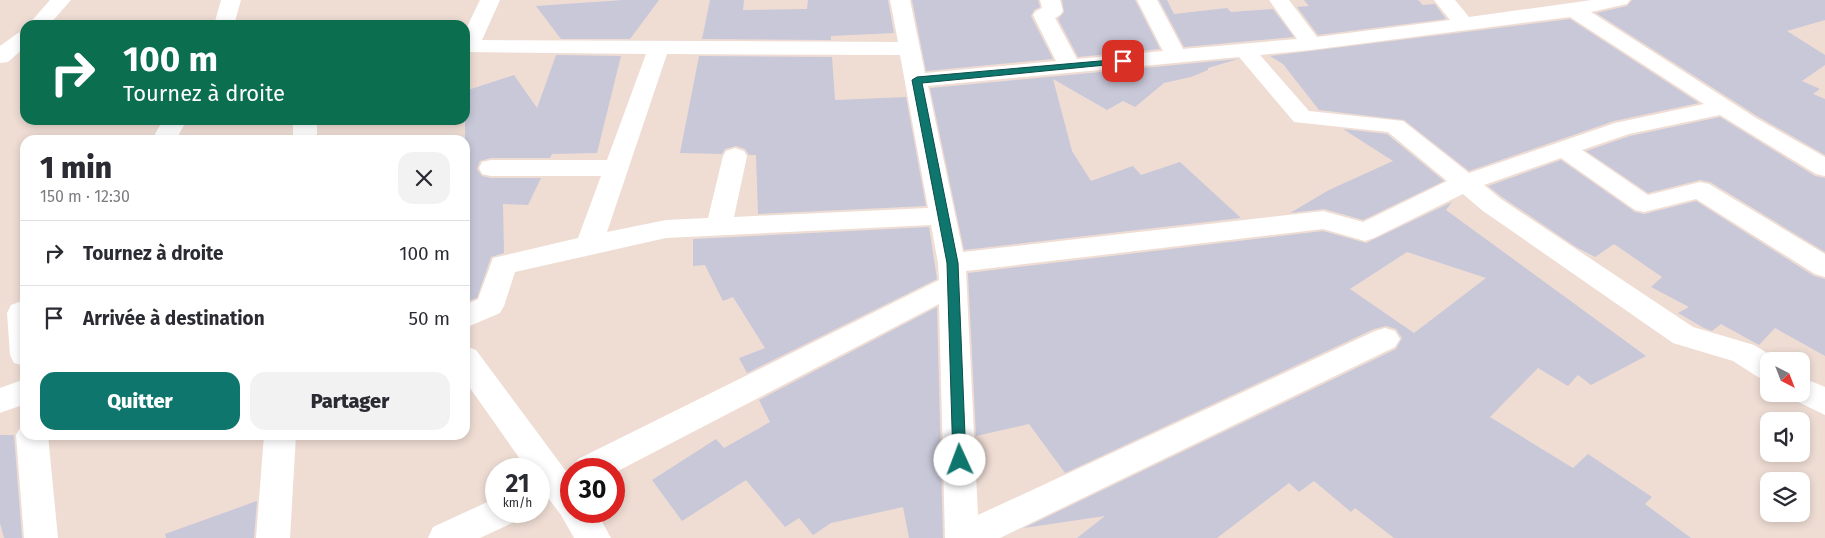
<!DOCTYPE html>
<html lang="fr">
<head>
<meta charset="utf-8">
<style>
	:root { --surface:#fff; --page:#f2f2f3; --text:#2b2b33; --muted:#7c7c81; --line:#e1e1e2; --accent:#0f766e }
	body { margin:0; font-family:"Fira Sans",sans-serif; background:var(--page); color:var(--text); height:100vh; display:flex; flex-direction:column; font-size:19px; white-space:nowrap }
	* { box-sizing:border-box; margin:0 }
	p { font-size:16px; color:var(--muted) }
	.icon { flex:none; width:28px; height:28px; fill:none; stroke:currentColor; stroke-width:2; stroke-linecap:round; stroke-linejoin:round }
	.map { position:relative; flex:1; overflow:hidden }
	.details { position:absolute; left:20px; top:135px; width:450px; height:305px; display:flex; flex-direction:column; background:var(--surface); border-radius:15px; box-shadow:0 2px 8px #0003 }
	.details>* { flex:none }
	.guide { position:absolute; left:20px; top:20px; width:450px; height:105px; border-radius:15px; box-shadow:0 2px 8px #0003; background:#0b6e4f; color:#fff; overflow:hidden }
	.needle { width:32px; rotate:138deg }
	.tools { position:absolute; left:1760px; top:352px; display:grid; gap:10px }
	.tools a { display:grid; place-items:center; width:50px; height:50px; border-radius:10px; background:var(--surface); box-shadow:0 2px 8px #0003; font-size:25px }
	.speed { position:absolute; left:485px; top:458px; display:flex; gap:10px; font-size:25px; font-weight:700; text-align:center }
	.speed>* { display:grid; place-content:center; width:65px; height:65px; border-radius:50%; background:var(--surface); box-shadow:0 2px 8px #0003; line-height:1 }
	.speed small { font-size:12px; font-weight:400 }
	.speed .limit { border:8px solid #d22; background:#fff; color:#111 }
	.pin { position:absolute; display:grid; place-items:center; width:42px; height:42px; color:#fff; margin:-21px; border-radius:10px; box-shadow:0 2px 8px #0006 }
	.me { position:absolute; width:55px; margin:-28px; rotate:358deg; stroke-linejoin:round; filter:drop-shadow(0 0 4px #0008) }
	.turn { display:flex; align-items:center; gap:18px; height:105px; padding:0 20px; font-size:22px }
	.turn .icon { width:65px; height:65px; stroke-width:2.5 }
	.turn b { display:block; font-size:35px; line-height:42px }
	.round { display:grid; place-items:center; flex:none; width:52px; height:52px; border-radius:15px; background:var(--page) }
	.headline { display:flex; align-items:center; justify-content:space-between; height:85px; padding:0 20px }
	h1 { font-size:30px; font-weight:800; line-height:38px }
	.primary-button { display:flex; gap:10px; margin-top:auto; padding:10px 20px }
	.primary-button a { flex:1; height:58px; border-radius:15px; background:var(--accent); color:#fff; font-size:20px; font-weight:800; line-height:58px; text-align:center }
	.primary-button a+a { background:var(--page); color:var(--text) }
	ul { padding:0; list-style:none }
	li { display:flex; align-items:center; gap:15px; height:65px; padding:0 20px; border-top:1px solid var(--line) }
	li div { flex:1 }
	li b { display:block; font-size:19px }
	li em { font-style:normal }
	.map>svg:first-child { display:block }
</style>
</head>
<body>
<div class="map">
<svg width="1825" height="538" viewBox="0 0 1825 538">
	<rect width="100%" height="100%" fill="#efddd4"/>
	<g fill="#c8c8d9" fill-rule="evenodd">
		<polygon points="623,0 659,0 630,39 561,39 536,6"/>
		<polygon points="710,0 744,0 743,10 807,9 808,0 888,0 894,33 831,36 831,40 702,39"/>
		<polygon points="912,0 1038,0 1040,7 1034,10 1031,16 1053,59 926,71"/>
		<polygon points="1062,0 1135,0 1160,49 1078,57 1058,19 1064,12"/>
		<polygon points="1159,0 1167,0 1174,14 1227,8 1231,12 1273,9 1294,37 1184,47"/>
		<polygon points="1304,0 1418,0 1423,5 1435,4 1446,19 1318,35 1297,7 1309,6"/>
		<polygon points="1632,0 1825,0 1825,20 1787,31 1825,55 1825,65 1802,81 1820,89 1813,94 1825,99 1825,155 1757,116 1596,13 1627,6"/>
		<polygon points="1570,19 1699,103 1614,121 1469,171 1404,120 1319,110 1283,64 1270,56"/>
		<polygon points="556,55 621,56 597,153 552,154 550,158 491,158 480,161 477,169 482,176 491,178 541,178 528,205 503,204 504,253 491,257 477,298 470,300 469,258 465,260 465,91 514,75 537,108"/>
		<polygon points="699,56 832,57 835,100 906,97 926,206 758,214 756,155 749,155 745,149 736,146 725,149 722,154 680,153"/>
		<polygon points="1238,59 1208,68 1208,70 1191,77 1164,83 1135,107 1123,101 1107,110 1053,79 1072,151 1091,181 1133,166 1141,175 1180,162 1241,218 964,250 930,88"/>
		<polygon points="1720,117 1815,176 1825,178 1825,252 1710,182 1700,180 1648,193 1586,151 1630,136"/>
		<polygon points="1343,129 1387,134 1444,181 1363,220 1324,209 1290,213 1329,190 1393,161"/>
		<polygon points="1561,160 1635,212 1644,214 1696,201 1814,276 1825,279 1825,356 1775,328 1759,345 1721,324 1712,331 1704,328 1678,313 1689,307 1651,287 1662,277 1614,244 1595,257 1576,247 1502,197 1488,186"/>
		<path d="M1452,202L1446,210L1646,356L1591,385L1578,375L1568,386L1538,368L1490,417L1573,468L1588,454L1652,497L1645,504L1691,538H1394L1355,508L1351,512L1314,481L1299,492L1289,483L1217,538H1077L1105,516L1024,528L1396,349L1402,338L1396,329L1386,326L1374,329L1065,473L1029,424L976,436L968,273L1323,231L1366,243ZM1407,252L1486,278L1414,333L1350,289Z"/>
		<polygon points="929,227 937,279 747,373 739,358 765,348 733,297 723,301 705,265 693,266 693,239"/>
		<polygon points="937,307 943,538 909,538 903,507 831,523 813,535 799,518 785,527 746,480 682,521 652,480 716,439 724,448 770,422 759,400"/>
		<polygon points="0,435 14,435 22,538 4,538 0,523"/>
		<polygon points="257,501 254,538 166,538 165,534"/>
	</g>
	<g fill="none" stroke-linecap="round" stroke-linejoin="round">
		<g fill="#fff" fill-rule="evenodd">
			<polygon points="50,0 71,0 49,25 28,25"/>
			<polygon points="221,0 241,0 234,25 214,25"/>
			<path d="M480,0H500L482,40L898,42L890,0H910L925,73L1056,61L1033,15L1036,11L1042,8L1040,0H1060L1063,11L1060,15L1055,18L1077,59L1163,51L1137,0H1157L1183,49L1297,39L1269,0H1289L1317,37L1450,20L1434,0H1455L1469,17L1592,0H1630L1627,4L1591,12L1756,118L1825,157V176L1816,174L1720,115L1629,134L1582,150L1648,195L1700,182L1709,184L1825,254V277L1815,274L1696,199L1644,212L1635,210L1561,158L1484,185L1501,199L1693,327L1754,345L1780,361H1769V381L1758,377L1733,361L1673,343L1483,211L1463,194L1374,238L1365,241L1323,229L966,271L978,515L1375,331L1385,328L1395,331L1400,339L1395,347L1000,538H945L939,304L614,473V469H574L578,459L939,280L938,263L931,225L666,238L515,272L504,306L500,313L465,328V305L478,299L493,258L578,238L601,176H491L482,174L479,168L482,162L491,160H607L646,54L465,52V31ZM1570,17L1704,104L1615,123L1469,173L1403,121L1309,111L1260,55L1311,50ZM667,54L900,55L928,208L734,217L747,156L744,151L735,148L726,151L723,156L708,218L666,220L607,232ZM1239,57L1294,122L1388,132L1447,181L1363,222L1323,211L963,252L928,86Z"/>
			<polygon points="25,31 25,47 8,62 0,63 0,46 18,33"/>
			<polygon points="163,120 187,120 179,134 180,140 156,140 155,134"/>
			<rect x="293" y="120" width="24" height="20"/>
			<polygon points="25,300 25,366 14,363 10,355 7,313 11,305"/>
			<polygon points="465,346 476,350 571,478 571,511 596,511 611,538 574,538 561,515 539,486 539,469 527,469 465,381"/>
			<polygon points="1801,377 1825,387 1825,415 1790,398 1788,394 1801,394"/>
			<polygon points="25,379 25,404 0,413 0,388"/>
			<polygon points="25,424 25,435 48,435 58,538 24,538 16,435 21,426"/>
			<polygon points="264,435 296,435 290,538 256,538"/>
			<polygon points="496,498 496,511 519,511 514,522 480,538 428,538 433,527"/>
		</g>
	</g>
	<polygon fill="#0f766e" stroke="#0a4d48" points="1123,59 1126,59 1126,63 922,83 958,263 966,460 964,464 960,466 955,464 953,460 947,263 912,80 917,77"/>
</svg>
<div class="tools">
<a><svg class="needle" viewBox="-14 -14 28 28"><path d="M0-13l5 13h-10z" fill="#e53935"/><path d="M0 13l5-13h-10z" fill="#7c7c81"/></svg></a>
<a><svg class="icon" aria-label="sound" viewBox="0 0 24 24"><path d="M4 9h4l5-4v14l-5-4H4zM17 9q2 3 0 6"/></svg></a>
<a><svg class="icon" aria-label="layers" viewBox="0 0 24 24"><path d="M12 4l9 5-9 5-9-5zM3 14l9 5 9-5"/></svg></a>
</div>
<div class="speed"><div>21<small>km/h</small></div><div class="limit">30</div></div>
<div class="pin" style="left:1123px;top:61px;background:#d93025"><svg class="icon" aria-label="arrive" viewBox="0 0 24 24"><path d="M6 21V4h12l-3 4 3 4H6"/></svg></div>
<svg class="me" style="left:960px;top:460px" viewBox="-20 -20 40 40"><circle r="19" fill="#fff"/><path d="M0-13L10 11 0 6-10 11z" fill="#0f766e"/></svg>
<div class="guide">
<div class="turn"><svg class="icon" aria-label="right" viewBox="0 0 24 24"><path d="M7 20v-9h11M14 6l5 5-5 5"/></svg><div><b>100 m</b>Tournez à droite</div></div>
</div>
<section class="details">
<div class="headline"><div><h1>1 min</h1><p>150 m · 12:30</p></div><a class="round"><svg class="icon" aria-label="close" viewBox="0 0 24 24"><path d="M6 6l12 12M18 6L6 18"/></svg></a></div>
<ul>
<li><svg class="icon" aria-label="right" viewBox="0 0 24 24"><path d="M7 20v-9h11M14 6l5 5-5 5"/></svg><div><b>Tournez à droite</b></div><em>100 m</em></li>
<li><svg class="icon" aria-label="arrive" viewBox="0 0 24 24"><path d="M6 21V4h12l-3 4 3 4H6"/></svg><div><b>Arrivée à destination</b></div><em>50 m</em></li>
</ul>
<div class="primary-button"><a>Quitter</a><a>Partager</a></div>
</section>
</div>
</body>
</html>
